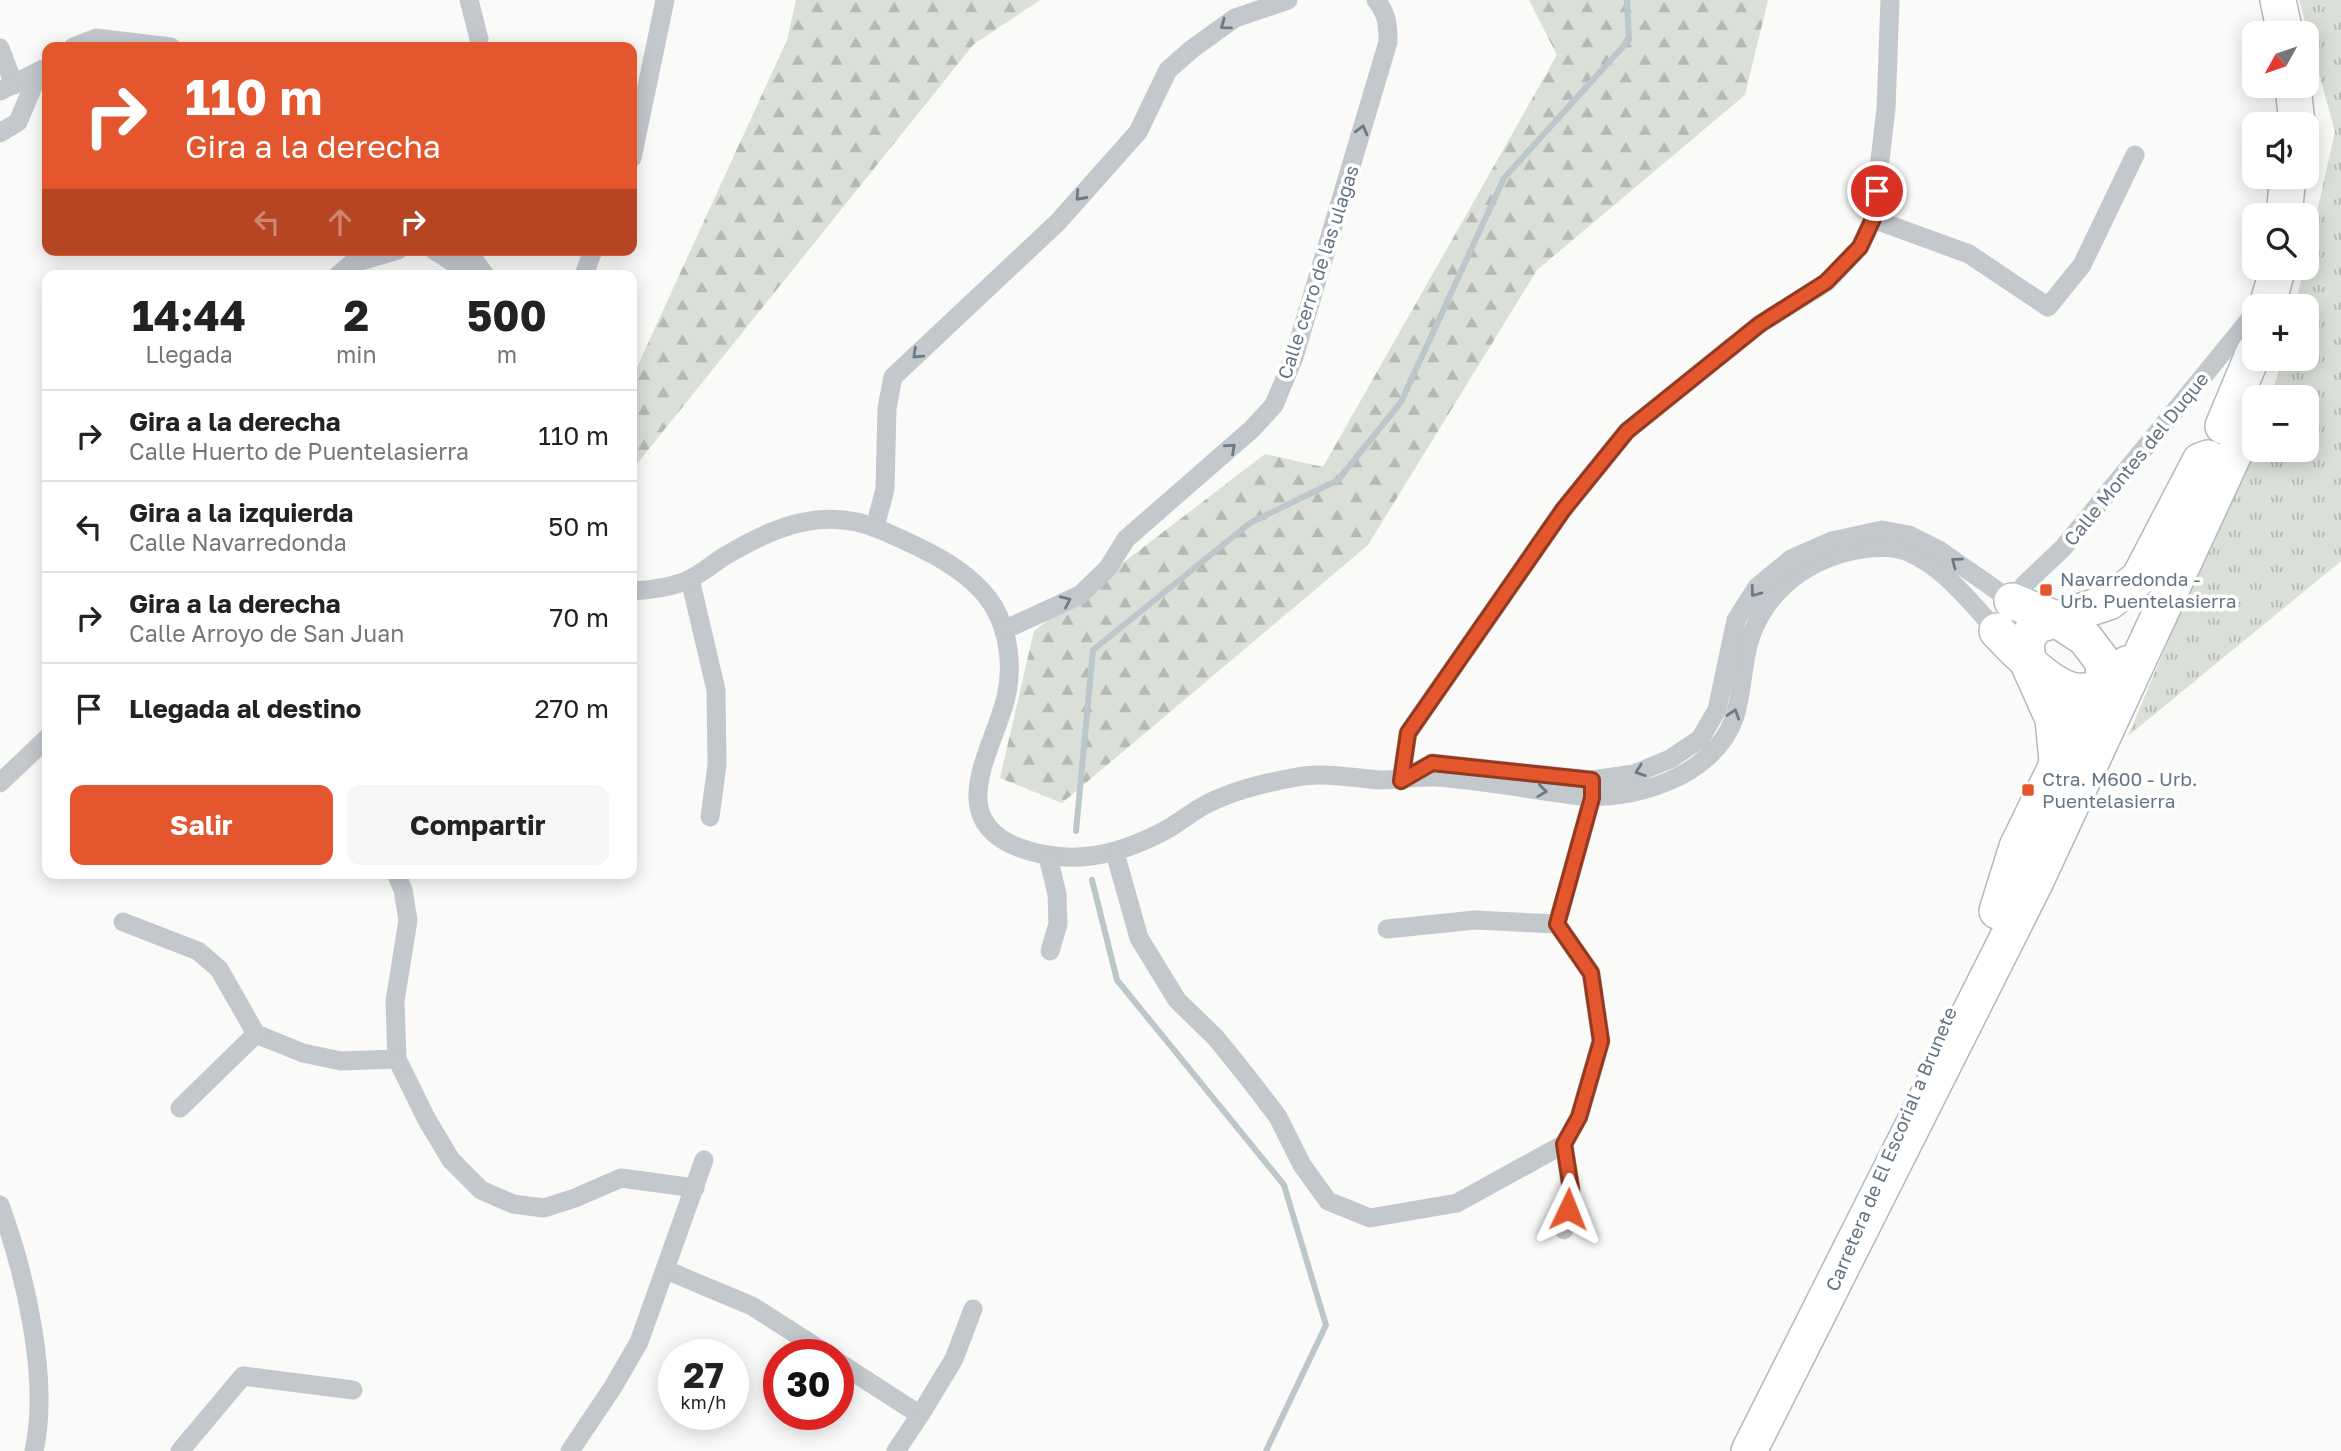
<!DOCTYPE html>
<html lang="es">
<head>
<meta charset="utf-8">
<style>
	:root { --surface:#fff; --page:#f6f6f6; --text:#222; --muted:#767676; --line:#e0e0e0; --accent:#e4572e }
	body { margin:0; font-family:"Golos Text",sans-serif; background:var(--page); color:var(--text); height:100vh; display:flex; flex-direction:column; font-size:26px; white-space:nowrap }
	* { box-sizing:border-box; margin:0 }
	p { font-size:23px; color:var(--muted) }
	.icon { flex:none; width:38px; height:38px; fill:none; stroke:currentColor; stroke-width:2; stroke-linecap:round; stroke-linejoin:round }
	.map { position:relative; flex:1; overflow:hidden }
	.drawer { position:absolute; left:42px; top:270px; width:595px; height:609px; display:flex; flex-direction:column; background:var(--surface); border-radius:14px; box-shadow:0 4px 18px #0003 }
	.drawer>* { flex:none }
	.hud { position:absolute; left:42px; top:42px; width:595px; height:214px; border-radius:14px; box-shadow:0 4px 18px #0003; background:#e4572e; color:#fff; overflow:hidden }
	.needle { width:46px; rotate:230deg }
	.tools { position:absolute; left:2242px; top:21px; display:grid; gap:14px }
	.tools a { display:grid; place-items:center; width:77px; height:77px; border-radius:14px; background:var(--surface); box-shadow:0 4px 18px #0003; font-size:35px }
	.speed { position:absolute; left:658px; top:1339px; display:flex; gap:14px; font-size:35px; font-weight:700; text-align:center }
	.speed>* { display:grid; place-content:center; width:91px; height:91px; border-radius:50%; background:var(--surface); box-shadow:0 4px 18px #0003; line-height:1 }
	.speed small { font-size:18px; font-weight:400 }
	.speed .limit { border:10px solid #d22; background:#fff; color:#111 }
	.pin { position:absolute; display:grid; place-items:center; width:60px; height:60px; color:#fff; margin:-30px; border:4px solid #fff; border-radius:50%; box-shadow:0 2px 7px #0007 }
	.me { position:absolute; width:77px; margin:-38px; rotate:2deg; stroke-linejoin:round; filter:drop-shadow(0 0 5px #0008) }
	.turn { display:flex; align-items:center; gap:24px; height:147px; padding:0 28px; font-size:32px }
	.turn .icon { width:91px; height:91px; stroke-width:2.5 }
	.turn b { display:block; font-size:49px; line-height:60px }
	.lanes { display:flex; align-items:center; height:66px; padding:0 28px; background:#0003; justify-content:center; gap:35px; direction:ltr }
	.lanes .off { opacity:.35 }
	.eta { display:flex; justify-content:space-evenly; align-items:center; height:119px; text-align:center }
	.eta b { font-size:42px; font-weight:700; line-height:49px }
	.primary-button { display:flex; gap:14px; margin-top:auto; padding:14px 28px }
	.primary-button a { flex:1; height:80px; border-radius:14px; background:var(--accent); color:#fff; font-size:28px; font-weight:700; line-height:80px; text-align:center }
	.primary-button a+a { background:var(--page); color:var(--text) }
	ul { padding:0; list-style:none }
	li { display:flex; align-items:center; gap:21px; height:91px; padding:0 28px; border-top:2px solid var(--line) }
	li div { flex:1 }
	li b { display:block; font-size:26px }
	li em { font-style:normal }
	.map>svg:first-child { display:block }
</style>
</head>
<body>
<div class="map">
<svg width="2341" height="1451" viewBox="0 0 2341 1451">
	<defs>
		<pattern id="grass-tufts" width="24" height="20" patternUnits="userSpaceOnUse" patternTransform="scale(1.75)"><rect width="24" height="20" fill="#dadfd7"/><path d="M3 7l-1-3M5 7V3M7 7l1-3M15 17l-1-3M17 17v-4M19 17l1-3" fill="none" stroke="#b4b9b4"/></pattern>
		<pattern id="forest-firs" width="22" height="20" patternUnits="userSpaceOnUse" patternTransform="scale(1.75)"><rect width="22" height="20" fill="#dadfd7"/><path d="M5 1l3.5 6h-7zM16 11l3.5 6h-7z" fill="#b4b9b4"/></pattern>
	</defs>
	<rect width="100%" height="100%" fill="#fafaf8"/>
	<polygon fill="url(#grass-tufts)" points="2299,0 2341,0 2341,561 2128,736 2254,438 2254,450 2306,450 2306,397 2271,397 2282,359 2306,359 2306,306 2295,306 2304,268 2306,268 2307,255 2335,132"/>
	<g fill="url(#forest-firs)">
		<polygon points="796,0 1040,0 974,44 632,470 632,378 787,40"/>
		<polygon points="1529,0 1768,0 1745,95 1537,270 1368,545 1062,803 1000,778 1034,631 1265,454 1323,467 1557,55"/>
	</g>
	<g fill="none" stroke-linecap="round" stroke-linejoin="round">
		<g stroke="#bbc7cb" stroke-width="6">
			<polyline points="1076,831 1093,650 1250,523 1338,480 1401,402 1504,178 1629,40 1627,0"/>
			<polyline points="1092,880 1117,980 1284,1185 1326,1325 1266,1451"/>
		</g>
		<defs>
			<g id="highway">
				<polyline points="2278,0 2285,33"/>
				<polyline points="2293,86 2297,124"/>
				<polyline points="2284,215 2288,177"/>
				<polyline points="2267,306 2278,268"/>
				<polyline points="2223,426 2254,352"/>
				<polyline points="2012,601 2056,619 2085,638 2103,662 2106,707"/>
				<path d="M1997,631C2014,649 2051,688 2076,691C2084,692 2095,690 2103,689"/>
				<polyline points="2057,761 2053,719 2028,663 2026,640 2036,626 2109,602 2139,578 2200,461 2208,458"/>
				<polyline points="1997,911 2017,847 2087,703 2120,679 2127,664"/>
				<polyline points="1749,1451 2035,883 2242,437 2254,403"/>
			</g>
		</defs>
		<use href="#highway" stroke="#b4b9bd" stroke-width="38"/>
		<g stroke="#c3c8cc" stroke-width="19">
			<polyline points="469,0 479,39"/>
			<polyline points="73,47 96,38 171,47"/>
			<polyline points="0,48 14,85"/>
			<polyline points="0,91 43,69"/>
			<polyline points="0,133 18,122 39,72"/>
			<polyline points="632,158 665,0"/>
			<polyline points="1873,219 1969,254 2048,307 2082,265 2135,155"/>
			<polyline points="434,250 460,267 466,275"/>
			<polyline points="462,250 471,256 485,275"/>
			<polyline points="353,263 398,250"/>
			<polyline points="338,275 362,255"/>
			<polyline points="584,275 593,250"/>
			<polyline points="875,527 885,489 887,408 893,377 1058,222 1138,132 1168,70 1192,49 1235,18 1288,0"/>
			<polyline points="690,579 716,690 717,765 710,817"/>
			<path d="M632,591C651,590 668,588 686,581C700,575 712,564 725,556C773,527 825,505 881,530C920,547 971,569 994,607C1009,633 1013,668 1006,697C994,749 942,819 1020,848C1070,866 1116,856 1162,832C1178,824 1192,811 1209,803C1234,790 1269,782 1297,777C1323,772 1354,778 1380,780C1399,780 1417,776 1435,777C1481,780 1527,789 1573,795C1631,803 1715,777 1735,716C1744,687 1742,653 1755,626C1775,582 1816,556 1862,549C1878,547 1893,546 1908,552C1944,567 1971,603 1997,631L2012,601L2024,585L2063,548L2250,319"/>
			<path d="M1004,630L1080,595L1108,568L1126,539L1252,429L1274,405L1294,357L1388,42C1388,25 1387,13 1376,0"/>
			<polyline points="1410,775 1432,763 1592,780 1634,774 1670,759 1700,739 1717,710 1736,620 1757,587 1791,559 1832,541 1882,530 1909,535 1939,550 2012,601"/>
			<polyline points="1401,781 1408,733 1563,510 1627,431 1760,324 1827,282 1860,247 1873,219 1886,109 1890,0"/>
			<polyline points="0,783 47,738"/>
			<polyline points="1115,853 1139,938 1177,1000 1216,1038 1249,1079 1278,1117 1302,1165 1328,1201 1370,1218 1457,1203 1564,1144 1579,1117 1601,1041 1591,973 1557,924 1592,798 1592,780"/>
			<polyline points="1048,857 1057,894 1058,924 1050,951"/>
			<polyline points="396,873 403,890 408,920 395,1001 397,1059 427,1120 451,1160 481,1190 513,1204 544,1208 575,1198 621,1178 695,1188"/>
			<polyline points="123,922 198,951 219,969 256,1034 303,1053 341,1061 397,1059"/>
			<polyline points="1387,929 1475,920 1557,924"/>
			<polyline points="180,1108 256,1034"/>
			<polyline points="1564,1144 1571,1189 1564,1230"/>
			<path d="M0,1205C25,1273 50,1379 34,1451"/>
			<polyline points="666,1270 752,1306 827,1354"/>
			<polyline points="838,1362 920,1415"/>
			<polyline points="180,1451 243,1376 353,1390"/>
			<polyline points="570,1451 613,1387 639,1342 704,1160"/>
			<polyline points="896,1451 920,1415 954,1359 973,1309"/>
		</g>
		<use href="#highway" stroke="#fff" stroke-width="35"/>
	</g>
	<defs><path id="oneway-chevron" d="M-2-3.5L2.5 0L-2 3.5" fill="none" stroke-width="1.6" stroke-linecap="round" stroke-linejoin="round" transform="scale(1.75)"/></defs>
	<g stroke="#6a7a87">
		<use href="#oneway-chevron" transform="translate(1225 25) rotate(144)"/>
		<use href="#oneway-chevron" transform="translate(1362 130) rotate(-75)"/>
		<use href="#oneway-chevron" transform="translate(1080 196) rotate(132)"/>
		<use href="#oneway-chevron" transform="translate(917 354) rotate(137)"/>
		<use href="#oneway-chevron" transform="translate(1231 448) rotate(-42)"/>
		<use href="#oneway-chevron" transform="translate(1956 562) rotate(-143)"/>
		<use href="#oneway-chevron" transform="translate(1755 592) rotate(127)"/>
		<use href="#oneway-chevron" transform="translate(1066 601) rotate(-25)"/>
		<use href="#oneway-chevron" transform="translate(1734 714) rotate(-72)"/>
		<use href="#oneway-chevron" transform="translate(1640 771) rotate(161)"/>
		<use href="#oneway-chevron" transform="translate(1542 791) rotate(7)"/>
	</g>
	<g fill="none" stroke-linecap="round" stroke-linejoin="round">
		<defs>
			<polyline id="route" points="1568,1209 1571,1189 1564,1144 1579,1117 1601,1041 1591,973 1557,924 1592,798 1592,780 1432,763 1401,781 1408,733 1563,510 1627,431 1760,324 1826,282 1860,247 1873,219 1877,191"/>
		</defs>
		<use href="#route" stroke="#94391e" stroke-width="18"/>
		<use href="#route" stroke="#e4572e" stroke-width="12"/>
	</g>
	<g fill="#e4572e" stroke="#fff" stroke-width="2.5">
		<rect x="2039" y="583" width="14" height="14" rx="3.5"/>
		<rect x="2021" y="783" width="14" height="14" rx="3.5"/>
	</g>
	<g text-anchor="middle" stroke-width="7" stroke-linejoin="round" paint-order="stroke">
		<g font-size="19" fill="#657683" stroke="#fff">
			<text transform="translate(1318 272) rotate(-72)" y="7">Calle cerro de las ulagas</text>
			<text transform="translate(2136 459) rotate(-51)" y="7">Calle Montes del Duque</text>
			<text transform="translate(1891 1149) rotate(-67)" y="7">Carretera de El Escorial a Brunete</text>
		</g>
		<g font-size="19" fill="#657683" stroke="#fff" text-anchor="start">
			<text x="2060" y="586">Navarredonda -<tspan x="2060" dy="22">Urb. Puentelasierra</tspan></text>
			<text x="2042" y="786">Ctra. M600 - Urb.<tspan x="2042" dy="22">Puentelasierra</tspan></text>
		</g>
	</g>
</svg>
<div class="tools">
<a><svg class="needle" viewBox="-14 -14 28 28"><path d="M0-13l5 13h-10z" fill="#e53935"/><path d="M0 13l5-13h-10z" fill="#767676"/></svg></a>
<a><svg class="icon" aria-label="sound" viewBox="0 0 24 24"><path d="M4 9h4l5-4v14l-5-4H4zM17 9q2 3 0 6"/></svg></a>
<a><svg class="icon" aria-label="search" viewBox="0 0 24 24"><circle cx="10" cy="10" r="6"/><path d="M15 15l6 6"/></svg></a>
<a>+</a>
<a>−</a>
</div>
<div class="speed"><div>27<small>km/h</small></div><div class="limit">30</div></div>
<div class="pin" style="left:1877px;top:191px;background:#d93025"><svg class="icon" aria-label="arrive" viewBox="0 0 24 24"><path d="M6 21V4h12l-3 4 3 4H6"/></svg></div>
<svg class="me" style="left:1568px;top:1209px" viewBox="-20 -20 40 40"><path d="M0-17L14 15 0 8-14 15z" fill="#e4572e" stroke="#fff" stroke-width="4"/></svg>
<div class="hud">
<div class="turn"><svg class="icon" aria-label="right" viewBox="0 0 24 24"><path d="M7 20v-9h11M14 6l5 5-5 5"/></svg><div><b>110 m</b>Gira a la derecha</div></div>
<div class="lanes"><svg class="icon off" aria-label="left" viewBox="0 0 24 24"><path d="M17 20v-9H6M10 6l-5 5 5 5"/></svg><svg class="icon off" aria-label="ahead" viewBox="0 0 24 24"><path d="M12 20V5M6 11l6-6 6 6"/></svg><svg class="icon" aria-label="right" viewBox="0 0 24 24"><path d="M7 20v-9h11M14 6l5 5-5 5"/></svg></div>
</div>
<section class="drawer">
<div class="eta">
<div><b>14:44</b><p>Llegada</p></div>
<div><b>2</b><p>min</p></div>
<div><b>500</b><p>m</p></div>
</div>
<ul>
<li><svg class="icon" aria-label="right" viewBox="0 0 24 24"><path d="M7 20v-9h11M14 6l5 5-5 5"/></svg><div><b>Gira a la derecha</b><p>Calle Huerto de Puentelasierra</p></div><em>110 m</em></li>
<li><svg class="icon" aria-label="left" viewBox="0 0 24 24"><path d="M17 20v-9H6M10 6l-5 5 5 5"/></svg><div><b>Gira a la izquierda</b><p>Calle Navarredonda</p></div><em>50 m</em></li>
<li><svg class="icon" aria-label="right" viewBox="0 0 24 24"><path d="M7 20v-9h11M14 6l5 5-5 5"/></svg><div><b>Gira a la derecha</b><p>Calle Arroyo de San Juan</p></div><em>70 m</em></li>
<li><svg class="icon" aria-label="arrive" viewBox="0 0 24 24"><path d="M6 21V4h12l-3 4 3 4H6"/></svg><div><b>Llegada al destino</b></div><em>270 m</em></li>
</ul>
<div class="primary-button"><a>Salir</a><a>Compartir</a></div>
</section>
</div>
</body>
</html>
